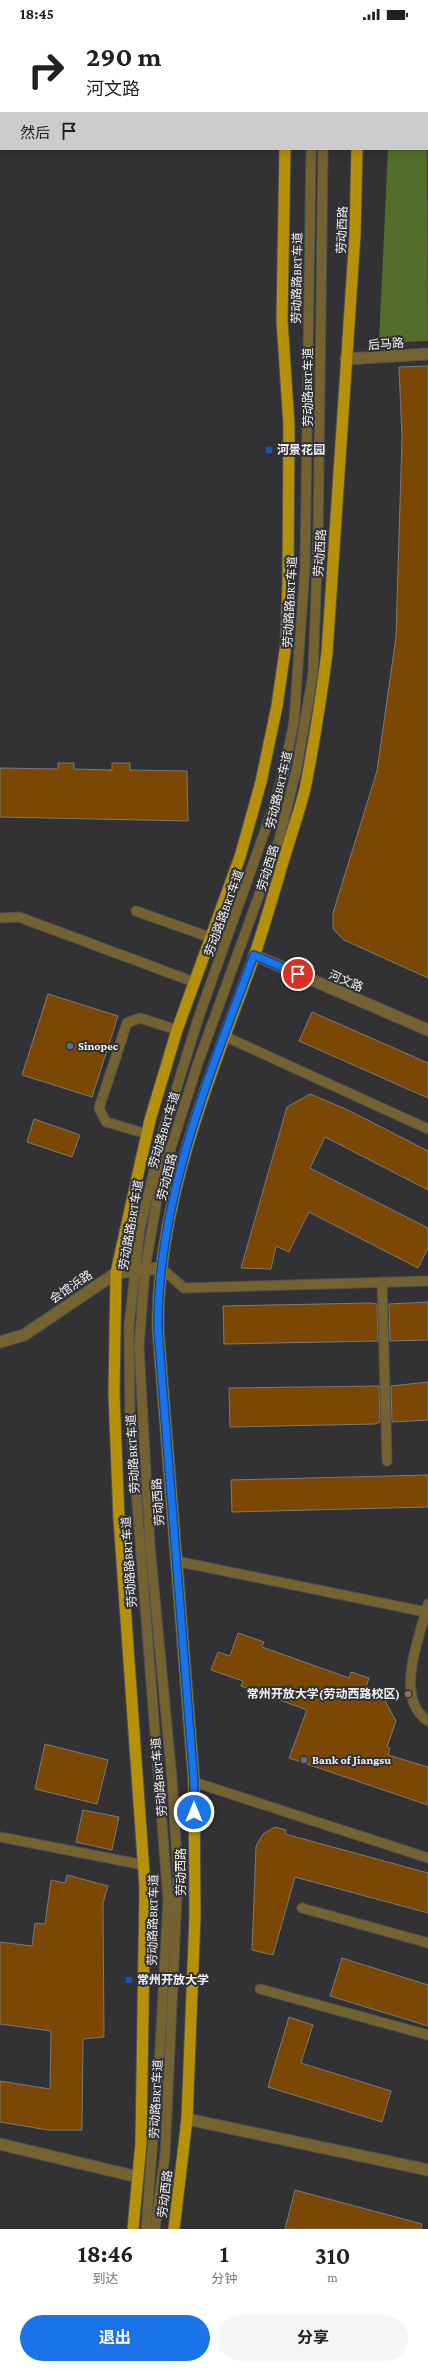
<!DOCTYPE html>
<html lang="zh">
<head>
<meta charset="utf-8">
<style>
	:root { --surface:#fff; --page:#f6f6f6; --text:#202124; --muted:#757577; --accent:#1a73e8 }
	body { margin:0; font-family:"Crimson Pro","Noto Sans SC",serif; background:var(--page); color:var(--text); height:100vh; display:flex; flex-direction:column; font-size:15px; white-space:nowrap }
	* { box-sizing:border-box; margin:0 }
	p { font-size:13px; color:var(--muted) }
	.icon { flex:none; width:22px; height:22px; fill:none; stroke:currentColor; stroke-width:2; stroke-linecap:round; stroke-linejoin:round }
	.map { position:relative; height:2201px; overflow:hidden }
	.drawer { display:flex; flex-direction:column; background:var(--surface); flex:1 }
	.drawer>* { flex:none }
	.top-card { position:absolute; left:0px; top:0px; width:428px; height:122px; box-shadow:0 2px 10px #0003; background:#fff; color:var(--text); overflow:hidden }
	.pin { position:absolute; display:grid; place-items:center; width:34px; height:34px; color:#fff; margin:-17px; border:2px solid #fff; border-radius:50%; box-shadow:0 1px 4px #0007 }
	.me { position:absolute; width:44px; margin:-22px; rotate:0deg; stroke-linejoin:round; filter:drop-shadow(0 0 3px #0008) }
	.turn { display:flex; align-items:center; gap:14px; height:84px; padding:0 20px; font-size:18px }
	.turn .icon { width:52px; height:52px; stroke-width:2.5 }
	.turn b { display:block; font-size:28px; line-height:34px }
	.then { display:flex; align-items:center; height:38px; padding:0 20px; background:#0003; gap:8px; font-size:15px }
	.eta { display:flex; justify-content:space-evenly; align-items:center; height:68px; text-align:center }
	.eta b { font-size:24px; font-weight:700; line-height:28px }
	.button { display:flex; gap:8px; margin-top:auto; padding:8px 20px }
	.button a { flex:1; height:46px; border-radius:24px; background:var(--accent); color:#fff; font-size:16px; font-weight:700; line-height:46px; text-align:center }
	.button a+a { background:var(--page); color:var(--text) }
	.status { display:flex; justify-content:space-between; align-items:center; height:28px; padding:0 20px; background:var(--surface); direction:ltr }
	.status svg { height:11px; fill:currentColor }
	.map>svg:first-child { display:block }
</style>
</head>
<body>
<div class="status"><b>18:45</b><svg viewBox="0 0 49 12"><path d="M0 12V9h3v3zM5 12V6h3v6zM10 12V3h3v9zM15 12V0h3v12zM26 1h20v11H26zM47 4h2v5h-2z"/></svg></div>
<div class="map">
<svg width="428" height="2201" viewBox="0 0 428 2201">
	<rect width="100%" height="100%" fill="#323235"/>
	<polygon fill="#536e2a" points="427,97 428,313 379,315 388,121 427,121"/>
	<g fill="#7a4804" stroke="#7b7977">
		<polygon points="428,338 428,950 344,912 333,901 333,885 377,743 396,609 402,409 399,339"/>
		<polygon points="58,735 74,735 74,741 112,742 112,735 130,735 130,742 187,743 188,793 0,789 0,740 58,741"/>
		<polygon points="48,966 118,988 92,1069 22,1047"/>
		<polygon points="312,984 428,1035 428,1070 299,1013"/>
		<polygon points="310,1066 348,1082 428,1123 428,1162 325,1109 310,1140 428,1200 428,1220 418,1240 309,1184 289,1224 276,1218 271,1241 241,1240 287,1079"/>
		<polygon points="34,1091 80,1107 72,1129 27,1114"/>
		<polygon points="428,1274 428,1312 390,1313 389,1276"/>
		<polygon points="370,1275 377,1276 378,1313 224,1316 223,1278"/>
		<polygon points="428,1354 428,1392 392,1394 391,1358"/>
		<polygon points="379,1358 380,1394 375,1396 230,1399 229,1360"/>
		<polygon points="428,1447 428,1479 232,1484 231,1452"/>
		<polygon points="238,1605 264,1614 262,1619 349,1650 351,1644 369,1650 366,1659 381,1665 396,1693 387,1719 390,1720 388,1727 428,1739 428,1777 289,1730 307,1682 241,1658 243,1653 211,1642 218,1624 230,1628"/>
		<polygon points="45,1716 108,1732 97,1776 35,1761"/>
		<polygon points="83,1782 119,1789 112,1822 76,1814"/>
		<polygon points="275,1799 286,1802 285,1806 428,1845 428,1885 295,1849 273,1927 252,1922 256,1818 263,1806"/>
		<polygon points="67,1847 108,1858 103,1875 104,2009 83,2011 82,2102 48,2102 0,2094 0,2053 50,2061 51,2003 0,1996 0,1914 32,1918 35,1895 45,1896 51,1852 65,1855"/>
		<polygon points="342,1930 428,1957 428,1998 330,1968"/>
		<polygon points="289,1989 313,1997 301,2035 391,2063 382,2094 268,2059"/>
		<polygon points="295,2162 422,2196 421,2201 285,2201"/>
	</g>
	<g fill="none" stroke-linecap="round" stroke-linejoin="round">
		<defs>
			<g id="service">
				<polyline points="313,1 313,0"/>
				<polyline points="325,1 325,0"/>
				<polyline points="136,883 209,909"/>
				<polyline points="0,890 19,889 194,954"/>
				<polyline points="224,1008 428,1101"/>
				<polyline points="147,1106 106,1094 99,1080 127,995 140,990 177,1002"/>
				<polyline points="161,1240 184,1260 428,1253"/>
				<polyline points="382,1254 387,1433"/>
				<polyline points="176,1533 426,1584"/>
				<path d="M428,1576C420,1608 393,1670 428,1693"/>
				<polyline points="194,1754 428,1830"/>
				<polyline points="0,1809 144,1837"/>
				<polyline points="302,1880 428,1915"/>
				<polyline points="260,1961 428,2007"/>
				<polyline points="146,2201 160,2020 168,1872 130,1384 129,1297 140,1201 163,1104 198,991 272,783 284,743 294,693 305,540 311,121"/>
				<polyline points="155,2201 165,2127 178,1846 172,1751 150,1518 139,1318 145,1241 160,1154 198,1035 279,812 297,739 313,646 318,510 323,121"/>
			</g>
			<g id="minor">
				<polyline points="346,331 428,326"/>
				<polyline points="254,927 428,1002"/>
				<polyline points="187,2091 428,2142"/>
				<polyline points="0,2116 138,2149"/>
			</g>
			<polyline id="tertiary" points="0,1314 24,1307 116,1245 161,1240"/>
			<g id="primary">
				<polyline points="395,0 403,0"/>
				<polyline points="287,1 287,0"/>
				<polyline points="359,1 359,0"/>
				<polyline points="133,2201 141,2115 145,1859 119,1491 114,1366 116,1245 150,1092 177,1002 240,829 261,754 277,678 286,616 288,554 289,397 282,292 285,121"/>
				<path d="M174,2201L187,2091L195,1888L194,1754L158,1301C157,1171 211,1048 254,929C266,893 276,857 287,821C293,801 300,781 305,761C314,716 321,671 327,625L355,207L357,121"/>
			</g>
		</defs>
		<use href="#service" stroke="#515153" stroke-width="11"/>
		<use href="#minor" stroke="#515153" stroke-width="13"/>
		<use href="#tertiary" stroke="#515153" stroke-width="13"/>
		<use href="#primary" stroke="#515153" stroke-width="13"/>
		<use href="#service" stroke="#746331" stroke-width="9"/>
		<use href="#minor" stroke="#746331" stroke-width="11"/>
		<use href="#tertiary" stroke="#746331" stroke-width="11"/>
		<use href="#primary" stroke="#b49108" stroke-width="11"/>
	</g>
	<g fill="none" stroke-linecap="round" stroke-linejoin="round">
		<defs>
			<path id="route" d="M194,1784V1754L158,1301C157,1172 210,1046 254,927L298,946"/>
		</defs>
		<use href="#route" stroke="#114b97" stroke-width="10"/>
		<use href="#route" stroke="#1a73e8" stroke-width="7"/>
	</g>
	<g fill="#1a4fb4" stroke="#323235" stroke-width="1.5">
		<rect x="265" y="418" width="8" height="8" rx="2"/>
		<rect x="125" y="1948" width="8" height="8" rx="2"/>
	</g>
	<g fill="#5c6f8a" stroke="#323235" stroke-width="1.5">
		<circle cx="70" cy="1018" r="4"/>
		<circle cx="304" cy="1732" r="4"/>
	</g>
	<circle fill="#8d6e63" stroke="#323235" stroke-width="1.5" cx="408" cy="1666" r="4"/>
	<g text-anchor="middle" stroke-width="4" stroke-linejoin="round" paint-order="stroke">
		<g font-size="12" fill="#f1f1f3" stroke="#323235">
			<text transform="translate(342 202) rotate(-88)" y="4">劳动西路</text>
			<text transform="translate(297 250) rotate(-89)" y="4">劳动路路BRT车道</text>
			<text transform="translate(386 316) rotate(-4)" y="4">后马路</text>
			<text transform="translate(308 359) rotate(-90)" y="4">劳动路BRT车道</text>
			<text transform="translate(320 525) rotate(-86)" y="4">劳动西路</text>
			<text transform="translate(290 574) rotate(-87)" y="4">劳动路路BRT车道</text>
			<text transform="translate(279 762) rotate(-77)" y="4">劳动路BRT车道</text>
			<text transform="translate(268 840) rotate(-73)" y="4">劳动西路</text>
			<text transform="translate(224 885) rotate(-70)" y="4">劳动路路BRT车道</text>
			<text transform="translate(346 953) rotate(23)" y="4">河文路</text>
			<text transform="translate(164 1102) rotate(-73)" y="4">劳动路BRT车道</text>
			<text transform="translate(167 1149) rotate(-76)" y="4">劳动西路</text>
			<text transform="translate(131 1197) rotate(-80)" y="4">劳动路路BRT车道</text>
			<text transform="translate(71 1259) rotate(-34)" y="4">会馆浜路</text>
			<text transform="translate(133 1426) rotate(-93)" y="4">劳动路BRT车道</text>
			<text transform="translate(158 1474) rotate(-94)" y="4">劳动西路</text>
			<text transform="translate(129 1534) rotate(-94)" y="4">劳动路路BRT车道</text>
			<text transform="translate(159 1749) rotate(-95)" y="4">劳动路BRT车道</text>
			<text transform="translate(181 1844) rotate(-90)" y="4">劳动西路</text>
			<text transform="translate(153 1892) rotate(-89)" y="4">劳动路路BRT车道</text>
			<text transform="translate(156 2071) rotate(-87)" y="4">劳动路BRT车道</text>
			<text transform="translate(165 2166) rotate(-83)" y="4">劳动西路</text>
		</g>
		<g font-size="12" font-weight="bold" fill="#f1f1f3" stroke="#323235" text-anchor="start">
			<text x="277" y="426">河景花园</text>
			<text x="78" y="1022">Sinopec</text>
			<text x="400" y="1670" text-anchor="end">常州开放大学(劳动西路校区)</text>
			<text x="312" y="1736">Bank of Jiangsu</text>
			<text x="137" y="1956">常州开放大学</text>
		</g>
	</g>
</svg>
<div class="pin" style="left:298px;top:946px;background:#d93025"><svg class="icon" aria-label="arrive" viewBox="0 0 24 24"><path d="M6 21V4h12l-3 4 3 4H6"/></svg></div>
<svg class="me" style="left:194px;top:1784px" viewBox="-20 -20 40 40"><circle r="17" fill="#1a73e8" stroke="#fff" stroke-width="3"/><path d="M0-11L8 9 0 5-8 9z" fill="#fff"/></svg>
<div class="top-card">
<div class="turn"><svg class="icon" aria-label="right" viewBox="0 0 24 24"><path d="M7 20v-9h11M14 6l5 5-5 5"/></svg><div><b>290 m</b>河文路</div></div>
<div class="then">然后<svg class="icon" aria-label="arrive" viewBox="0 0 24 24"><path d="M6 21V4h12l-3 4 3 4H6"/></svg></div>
</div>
</div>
<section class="drawer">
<div class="eta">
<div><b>18:46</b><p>到达</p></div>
<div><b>1</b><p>分钟</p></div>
<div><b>310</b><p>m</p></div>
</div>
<div class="button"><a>退出</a><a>分享</a></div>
</section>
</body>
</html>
